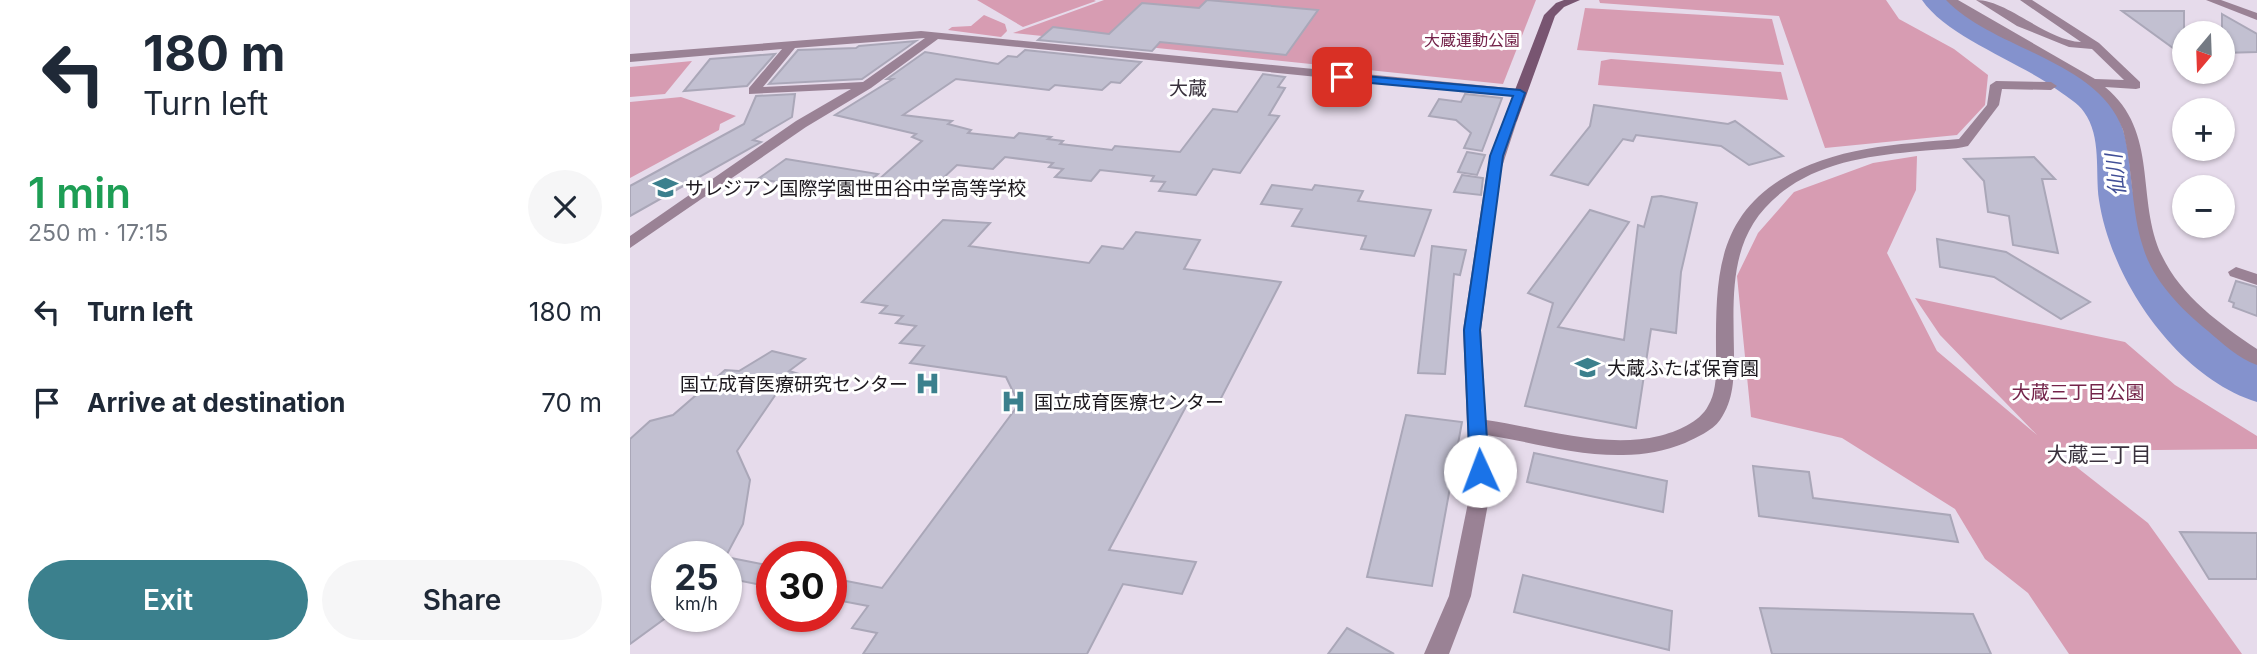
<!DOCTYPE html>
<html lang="en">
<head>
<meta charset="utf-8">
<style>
	:root { --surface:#fff; --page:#f6f6f7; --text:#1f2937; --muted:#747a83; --accent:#3b808d }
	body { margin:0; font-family:Inter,"Noto Sans JP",sans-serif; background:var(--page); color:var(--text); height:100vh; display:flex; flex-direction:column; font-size:26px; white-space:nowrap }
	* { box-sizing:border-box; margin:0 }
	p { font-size:23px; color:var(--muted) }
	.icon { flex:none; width:38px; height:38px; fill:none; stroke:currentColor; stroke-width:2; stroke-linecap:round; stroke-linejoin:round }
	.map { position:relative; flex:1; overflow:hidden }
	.drawer { display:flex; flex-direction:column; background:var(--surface); width:630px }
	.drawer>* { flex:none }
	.banner { background:#fff; color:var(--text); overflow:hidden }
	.needle { width:46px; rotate:199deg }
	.controls { position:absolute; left:1542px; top:21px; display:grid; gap:14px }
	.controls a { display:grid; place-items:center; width:63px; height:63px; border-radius:50%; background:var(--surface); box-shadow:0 2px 5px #0004; font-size:35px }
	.speed { position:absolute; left:21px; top:541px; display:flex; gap:14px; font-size:35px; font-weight:700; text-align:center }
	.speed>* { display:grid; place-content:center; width:91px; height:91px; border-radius:50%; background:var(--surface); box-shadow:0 2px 5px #0004; line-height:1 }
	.speed small { font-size:18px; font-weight:400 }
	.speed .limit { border:10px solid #d22; background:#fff; color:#111 }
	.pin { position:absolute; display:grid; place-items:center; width:60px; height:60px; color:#fff; margin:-30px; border-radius:14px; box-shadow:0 4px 10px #0006 }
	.me { position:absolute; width:77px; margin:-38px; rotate:358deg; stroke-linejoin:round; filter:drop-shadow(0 0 5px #0008) }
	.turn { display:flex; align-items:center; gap:24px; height:147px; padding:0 28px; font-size:32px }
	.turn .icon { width:91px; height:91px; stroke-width:2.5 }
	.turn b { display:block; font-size:49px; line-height:60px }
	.round { display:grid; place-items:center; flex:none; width:74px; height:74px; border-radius:37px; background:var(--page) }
	.head { display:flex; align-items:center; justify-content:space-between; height:119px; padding:0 28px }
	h1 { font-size:42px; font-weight:600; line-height:52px; color:#1e9e55 }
	.primary-button { display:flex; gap:14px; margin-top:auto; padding:14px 28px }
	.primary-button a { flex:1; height:80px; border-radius:42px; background:var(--accent); color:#fff; font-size:28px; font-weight:600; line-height:80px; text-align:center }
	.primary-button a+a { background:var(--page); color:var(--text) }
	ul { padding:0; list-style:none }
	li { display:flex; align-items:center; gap:21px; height:91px; padding:0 28px }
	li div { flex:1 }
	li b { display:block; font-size:26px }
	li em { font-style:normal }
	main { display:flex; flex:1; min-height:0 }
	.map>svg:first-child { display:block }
</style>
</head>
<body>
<main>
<section class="drawer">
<div class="banner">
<div class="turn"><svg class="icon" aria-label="left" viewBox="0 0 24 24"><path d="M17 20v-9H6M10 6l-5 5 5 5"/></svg><div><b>180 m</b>Turn left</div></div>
</div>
<div class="head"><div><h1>1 min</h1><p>250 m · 17:15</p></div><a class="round"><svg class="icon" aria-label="close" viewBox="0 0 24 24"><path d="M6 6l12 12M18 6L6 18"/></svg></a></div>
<ul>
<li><svg class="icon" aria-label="left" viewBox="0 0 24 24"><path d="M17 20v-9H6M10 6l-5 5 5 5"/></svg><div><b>Turn left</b></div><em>180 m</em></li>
<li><svg class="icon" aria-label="arrive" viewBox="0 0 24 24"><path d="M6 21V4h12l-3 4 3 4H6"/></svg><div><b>Arrive at destination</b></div><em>70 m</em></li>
</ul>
<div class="primary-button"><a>Exit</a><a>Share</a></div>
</section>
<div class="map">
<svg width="1627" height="654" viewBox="0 0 1627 654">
	<rect width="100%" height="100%" fill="#e6dbeb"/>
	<g fill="#d79cb2">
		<polygon points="347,0 464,0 466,1 393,27"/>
		<polygon points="474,0 906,0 873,84 383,33"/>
		<polygon points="969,0 1256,0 1269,19 1324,49 1358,75 1355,105 1327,135 1195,148 1149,16 970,3"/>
		<polygon points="955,8 1142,19 1154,65 947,50"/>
		<polygon points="354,15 375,24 377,31 371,37 318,30 322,27 341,26"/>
		<polygon points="981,59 1151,72 1158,100 968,85 971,61"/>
		<polygon points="62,61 35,94 0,97 0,67"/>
		<polygon points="51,97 106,116 90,124 89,130 0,178 0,102"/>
		<polygon points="1287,156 1286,190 1257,253 1307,351 1407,435 1310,335 1285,298 1495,342 1545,385 1627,436 1627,449 1426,451 1518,523 1612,654 1439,654 1398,593 1355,559 1325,509 1212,438 1121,417 1107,276 1128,233 1164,192 1243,163"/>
	</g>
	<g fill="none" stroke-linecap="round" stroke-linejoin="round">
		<path fill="#8492cd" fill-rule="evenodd" d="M1292,0C1300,0 1310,0 1319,0C1324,1 1366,30 1377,36C1408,53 1457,73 1479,102C1501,132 1498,164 1504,198C1518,273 1564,325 1627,364V402C1547,377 1481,280 1469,200C1465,172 1472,137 1454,112C1448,103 1437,97 1429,91C1391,62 1318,38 1292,0Z"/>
	</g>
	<g fill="#c2c0d1" stroke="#aaa7b8" stroke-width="2">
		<polygon points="577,0 688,10 656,55 530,42 522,51 408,40 423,27 479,34 512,3 569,8"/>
		<polygon points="1492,11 1554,11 1554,56"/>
		<polygon points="1592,14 1627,34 1627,52 1592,53"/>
		<polygon points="286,41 232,79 139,84 168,50 226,48 229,46"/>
		<polygon points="395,50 511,62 490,83 481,82 472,90 425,85 419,90 326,79 273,115 322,121 318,124 341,130 338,133 384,138 389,133 421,137 418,139 433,141 430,144 482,150 485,146 550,152 583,109 607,112 633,74 655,77 648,87 655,88 639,115 649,116 610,173 583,169 566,195 529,191 535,182 521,181 524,176 470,170 461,181 425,177 433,169 419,167 423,163 375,157 363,169 327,165 308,183 286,180 280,186 247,181 292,141 282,137 286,134 205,115 263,79 257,79 295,52 368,64 378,56 387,57"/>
		<polygon points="145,54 117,86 54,91 80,59"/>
		<polygon points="165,94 162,117 123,140 131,142 0,216 0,186 114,124 126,96"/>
		<polygon points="835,94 872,98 852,151 834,148 841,133 826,120 799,116 809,99 831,102"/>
		<polygon points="964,105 1098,124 1105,121 1153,156 1119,165 1091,146 1006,135 1003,141 993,139 958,185 921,175 960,126"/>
		<polygon points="837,152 855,155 847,175 828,172"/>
		<polygon points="1404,157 1425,179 1412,179 1428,253 1383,245 1379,216 1358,212 1354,181 1334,159"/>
		<polygon points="156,159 248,174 223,194 128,179"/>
		<polygon points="832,175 853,178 851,195 824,192"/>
		<polygon points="642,185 682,190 685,185 733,191 728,201 801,210 784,256 731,249 736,236 662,226 672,209 631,204"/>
		<polygon points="1031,196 1067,203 1051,272 1046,333 1021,329 1006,428 895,406 923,303 898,293 960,210 999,222 928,327 994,340 1008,225 1014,227 1022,197"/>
		<polygon points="313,220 360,223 339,246 459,263 472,246 493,249 506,232 570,240 554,269 651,282 588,404 560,399 479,550 566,562 552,594 493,584 457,654 233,654 247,633 222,628 238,606 201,599 201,578 252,588 389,404 376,377 280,363 294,346 270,343 286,326 266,323 273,316 250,313 257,306 232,302"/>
		<polygon points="1307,239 1376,252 1460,302 1431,319 1364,277 1310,267"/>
		<polygon points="802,246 836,250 830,275 824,274 815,374 788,373"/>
		<polygon points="1606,281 1627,287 1627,316 1603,307 1604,303 1599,301"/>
		<polygon points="142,351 175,359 159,371 169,374 146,394 107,451 120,480 113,524 96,556 37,556 37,617 0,644 0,439 20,421 43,415 95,370 109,371"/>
		<polygon points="776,415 832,422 802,586 737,577"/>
		<polygon points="904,453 1037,481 1033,512 897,482"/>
		<polygon points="1123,466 1179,472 1183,498 1320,515 1328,542 1129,516"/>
		<polygon points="1550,532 1627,533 1627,579 1579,579"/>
		<polygon points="96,557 142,566 142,587 96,578"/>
		<polygon points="893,575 1042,611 1039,650 884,612"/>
		<polygon points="1130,608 1343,614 1361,654 1142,654"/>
		<polygon points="717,628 764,654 698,654"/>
	</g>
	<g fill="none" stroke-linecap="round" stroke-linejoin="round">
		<g fill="#9a8295" fill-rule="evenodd">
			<path d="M1316,0H1328L1465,79L1494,80L1462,49L1439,47L1387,26L1346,0C1378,0 1415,40 1451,42L1390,0H1402L1469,43L1510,82V88L1506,89L1475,87C1530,132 1505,199 1532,256C1551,296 1591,325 1627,349V365C1609,359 1592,343 1578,331C1552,310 1523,281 1513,247C1501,210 1503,169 1493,130C1468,60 1364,50 1316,0Z"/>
			<polygon points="1576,0 1591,0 1627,13 1627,20"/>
			<path d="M291,31L889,89L895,93L889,97L308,39L241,88L176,127L0,248V236L166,121L221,89L119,94V88L152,49L0,62V54ZM295,38L233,82L133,87L165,48Z"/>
			<path d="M1366,81L1421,82L1427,86L1421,90L1372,89L1369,105L1338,146C1323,150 1306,149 1290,151C1245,155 1197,161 1159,187C1098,229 1103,288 1104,354C1104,377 1104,400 1090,420C1082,431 1067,437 1055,443C1035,451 1015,455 993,455C947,456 902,442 857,435L860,493L841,596L819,654H794L819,596L840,493L833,330L857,170L875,118L880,117L887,121L871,170L851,330L856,420C912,428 973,449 1029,436C1046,432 1070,422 1078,406C1088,390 1086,367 1086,349C1086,281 1086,221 1150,180C1202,147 1269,144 1329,139L1357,105L1360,85Z"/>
			<polygon points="1606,267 1627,274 1627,285 1600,276 1598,272"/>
		</g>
		<polygon fill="#785571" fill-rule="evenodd" points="934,0 950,0 934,7 925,16 887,121 880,125 875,124 873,121 914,15 926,3"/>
	</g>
	<polygon fill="#1a73e8" stroke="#114b97" stroke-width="2" points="712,74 890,90 895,93 873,156 850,330 859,471 856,476 850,478 843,476 840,471 834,330 860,156 883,96 708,80 706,77"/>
	<defs>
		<symbol id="school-bare" viewBox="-9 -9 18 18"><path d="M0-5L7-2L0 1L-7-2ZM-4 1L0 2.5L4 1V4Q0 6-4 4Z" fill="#3b808d" stroke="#fff" stroke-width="2.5" paint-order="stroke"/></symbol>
		<symbol id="hospital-bare" viewBox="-9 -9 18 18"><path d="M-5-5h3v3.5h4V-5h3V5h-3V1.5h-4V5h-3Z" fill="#3b808d" stroke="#fff" stroke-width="2.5" paint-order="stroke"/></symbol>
	</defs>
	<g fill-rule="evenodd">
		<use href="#school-bare" x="18" y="170" width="35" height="35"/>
		<use href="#school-bare" x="940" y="350" width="35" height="35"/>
		<use href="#hospital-bare" x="280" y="366" width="35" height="35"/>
		<use href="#hospital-bare" x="366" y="384" width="35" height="35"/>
	</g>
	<g text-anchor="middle" stroke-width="6" stroke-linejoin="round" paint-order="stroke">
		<g font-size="16" fill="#74244a" stroke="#fff">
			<text x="842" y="46">大蔵運動公園</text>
		</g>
		<g font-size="19" fill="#39313d" stroke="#fff">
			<text x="558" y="95">大蔵</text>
		</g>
		<g font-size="19" fill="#1d191f" stroke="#fff" text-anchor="start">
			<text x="55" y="195">サレジアン国際学園世田谷中学高等学校</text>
			<text x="977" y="375">大蔵ふたば保育園</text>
			<text x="278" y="391" text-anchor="end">国立成育医療研究センター</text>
			<text x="404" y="409">国立成育医療センター</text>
		</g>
		<g font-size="19" fill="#74244a" stroke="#fff">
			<text x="1448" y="399">大蔵三丁目公園</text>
		</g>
		<g font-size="21" font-style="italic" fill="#414f97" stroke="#fff">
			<text transform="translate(1486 175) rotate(-96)" y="7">仙川</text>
		</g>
		<g font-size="21" fill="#39313d" stroke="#fff">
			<text x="1469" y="462">大蔵三丁目</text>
		</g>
	</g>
</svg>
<div class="controls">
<a><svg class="needle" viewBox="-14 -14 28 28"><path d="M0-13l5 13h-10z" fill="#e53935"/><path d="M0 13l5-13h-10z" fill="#747a83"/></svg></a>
<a>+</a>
<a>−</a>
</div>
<div class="speed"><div>25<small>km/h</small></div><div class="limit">30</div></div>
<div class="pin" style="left:712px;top:77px;background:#d93025"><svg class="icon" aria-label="arrive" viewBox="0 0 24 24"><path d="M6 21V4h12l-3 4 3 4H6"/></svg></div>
<svg class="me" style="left:850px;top:471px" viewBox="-20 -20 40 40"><circle r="19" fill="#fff"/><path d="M0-13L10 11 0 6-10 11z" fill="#1a73e8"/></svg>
</div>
</main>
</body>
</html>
